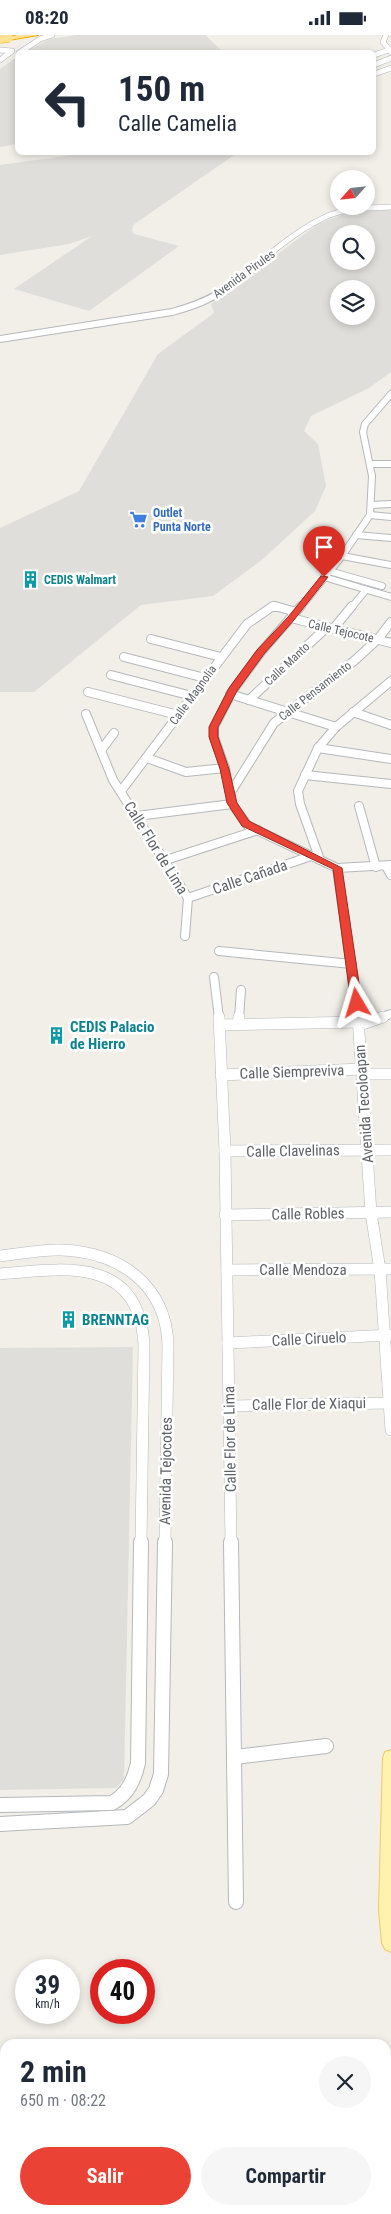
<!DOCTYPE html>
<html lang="es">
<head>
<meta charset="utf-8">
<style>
	:root { --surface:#fff; --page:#f6f6f7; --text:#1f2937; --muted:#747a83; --accent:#ea4335 }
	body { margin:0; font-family:"Roboto Condensed",sans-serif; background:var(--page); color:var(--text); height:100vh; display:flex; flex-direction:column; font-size:19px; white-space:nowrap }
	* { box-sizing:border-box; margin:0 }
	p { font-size:16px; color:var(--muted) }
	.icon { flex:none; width:28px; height:28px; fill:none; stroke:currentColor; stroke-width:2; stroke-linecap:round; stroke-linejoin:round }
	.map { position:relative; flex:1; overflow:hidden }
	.sheet { position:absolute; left:0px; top:2004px; width:391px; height:176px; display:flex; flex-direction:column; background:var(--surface); border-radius:15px 15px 0 0; box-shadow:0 2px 8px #0003 }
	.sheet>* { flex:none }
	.banner { position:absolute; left:15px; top:15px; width:361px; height:105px; border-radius:8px; box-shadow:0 2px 8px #0003; background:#fff; color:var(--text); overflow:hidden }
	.needle { width:32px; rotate:243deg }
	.controls { position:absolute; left:330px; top:135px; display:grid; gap:10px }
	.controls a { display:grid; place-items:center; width:45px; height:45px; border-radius:50%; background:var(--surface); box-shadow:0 2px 8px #0003; font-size:25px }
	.speed { position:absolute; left:15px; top:1924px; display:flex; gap:10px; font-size:25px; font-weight:700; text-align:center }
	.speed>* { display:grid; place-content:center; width:65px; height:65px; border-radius:50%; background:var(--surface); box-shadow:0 2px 8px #0003; line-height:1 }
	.speed small { font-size:12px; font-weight:400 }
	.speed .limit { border:8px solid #d22; background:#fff; color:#111 }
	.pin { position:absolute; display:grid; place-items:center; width:42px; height:42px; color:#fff; margin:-51px -21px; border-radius:50% 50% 50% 0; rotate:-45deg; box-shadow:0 0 5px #0007 }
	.pin .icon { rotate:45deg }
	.me { position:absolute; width:55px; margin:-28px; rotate:353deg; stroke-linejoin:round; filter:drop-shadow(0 0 4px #0008) }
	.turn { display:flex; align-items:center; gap:18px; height:105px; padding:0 20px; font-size:22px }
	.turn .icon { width:65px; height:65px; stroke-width:2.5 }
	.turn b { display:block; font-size:35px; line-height:42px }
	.round { display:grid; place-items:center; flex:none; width:52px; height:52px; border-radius:26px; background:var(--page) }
	.headline { display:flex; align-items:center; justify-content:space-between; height:85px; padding:0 20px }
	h1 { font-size:30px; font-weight:700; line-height:38px }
	.button { display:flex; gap:10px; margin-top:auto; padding:10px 20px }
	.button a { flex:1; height:58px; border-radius:30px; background:var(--accent); color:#fff; font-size:20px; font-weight:700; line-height:58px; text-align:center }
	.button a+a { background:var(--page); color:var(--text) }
	.status { display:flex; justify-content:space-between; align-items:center; height:35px; padding:0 25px; background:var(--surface); direction:ltr }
	.status svg { height:14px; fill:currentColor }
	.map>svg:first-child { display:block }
</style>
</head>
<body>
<div class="status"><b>08:20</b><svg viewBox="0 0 49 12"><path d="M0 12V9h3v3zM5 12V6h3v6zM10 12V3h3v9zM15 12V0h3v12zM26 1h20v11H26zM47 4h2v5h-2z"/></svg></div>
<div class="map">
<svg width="391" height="2179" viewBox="0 0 391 2179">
	<rect width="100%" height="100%" fill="#f1efe8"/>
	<g fill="#e0deda" fill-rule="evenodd">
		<polygon points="78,0 205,0 223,17 24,18 49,4"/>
		<polygon points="17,22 17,109 0,112 0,34"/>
		<polygon points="87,118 237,118 133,190 132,196 134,199 179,211 89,276 14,254 92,201 69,209 0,220 0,130"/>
		<path d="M391,174V337L369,353L311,381L304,396L318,409L326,451L315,476L263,524L213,561L141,570L34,657H0V493L79,456L158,319L214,278L211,269L318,189L346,178ZM339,199H366V226H339ZM339,254H366V281H339Z"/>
		<polygon points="133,1312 124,1744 116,1753 0,1755 0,1313"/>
	</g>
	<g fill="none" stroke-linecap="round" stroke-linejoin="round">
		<defs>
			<g id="minor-far4">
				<polyline points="386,0 383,7 391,17"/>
				<polyline points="0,15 12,16 0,25"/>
				<polyline points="19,18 40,4 52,0"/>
				<polyline points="374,20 391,14"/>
				<polyline points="374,30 391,23"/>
				<polyline points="374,39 391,33"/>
				<path d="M229,252C259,229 295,194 330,180C349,172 371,173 391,172"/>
			</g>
			<g id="minor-far3">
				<path d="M0,304L172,277C194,271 213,264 231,250"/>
				<polyline points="370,429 391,429"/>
				<polyline points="371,470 391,469"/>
				<polyline points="370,480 391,482"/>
				<polyline points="356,500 391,503"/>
				<polyline points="342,521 391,530"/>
				<polyline points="329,536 382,551"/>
				<polyline points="324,542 391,562"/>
				<polyline points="272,573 280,573"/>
				<polyline points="300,573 342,521 370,480 372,441 363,397 365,389 391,359"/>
				<polyline points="351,573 366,555"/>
			</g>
			<g id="minor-far2">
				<polyline points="275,571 296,577"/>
				<polyline points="301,571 261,617 233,655 214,692 214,702 225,733 232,769 248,791 337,833 391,830"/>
				<polyline points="291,583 391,608"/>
				<polyline points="333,594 352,571"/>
				<polyline points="151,604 221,622"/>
				<polyline points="124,622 205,643"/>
				<polyline points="111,640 192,661"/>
				<polyline points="88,657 178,680"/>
				<polyline points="230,659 336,692"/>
				<polyline points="249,665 326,593"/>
				<polyline points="353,677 391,690"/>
				<polyline points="86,679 113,745 188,863 185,901"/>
				<polyline points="318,713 391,724"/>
				<polyline points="102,714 114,698"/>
				<polyline points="147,723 186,737 225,733"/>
				<polyline points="305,740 391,749"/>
				<polyline points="121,756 247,589 273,571"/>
				<polyline points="231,757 274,688 354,626 378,604 391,587"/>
				<polyline points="359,771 376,832"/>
				<polyline points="137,781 232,769"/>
				<polyline points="166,825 258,795"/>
				<polyline points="320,825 300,769 298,756 318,713 336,692 391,646"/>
				<polyline points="386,831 391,840"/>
				<polyline points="337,833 358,983"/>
				<polyline points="188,863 311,821"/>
				<polyline points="219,916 352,929"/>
				<polyline points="214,942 219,983"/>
				<polyline points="239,983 241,955"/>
				<polyline points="379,983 391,979"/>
			</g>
			<g id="minor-far1">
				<polyline points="219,982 225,1116 231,1508"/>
				<polyline points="358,982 371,1178 380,1235 391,1395"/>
				<polyline points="238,989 239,982"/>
				<polyline points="220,990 359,987"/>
				<polyline points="359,990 383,982"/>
				<polyline points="221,1040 362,1034 369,1039 391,1039"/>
				<polyline points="225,1116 391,1115"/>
				<polyline points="225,1180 391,1177"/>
				<path d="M0,1221C20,1219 41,1214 61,1215C119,1217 166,1249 168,1310L165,1508"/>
				<polyline points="227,1235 391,1234"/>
				<path d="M0,1239C65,1233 139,1221 144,1310L141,1508"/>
				<polyline points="228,1308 391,1300"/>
				<polyline points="230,1371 388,1368"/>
			</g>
			<g id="minor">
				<polyline points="231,1507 236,1867"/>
				<polyline points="235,1722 326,1711"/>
				<path d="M0,1770L112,1768C128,1759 134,1745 138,1728L141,1507"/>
				<polyline points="0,1789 127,1782 149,1765 156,1755 161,1739 165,1507"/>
			</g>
			<polygon id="major" points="391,1715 391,1917 385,1914 382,1908 379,1875 383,1723 385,1717"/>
			<polygon id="highway" points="38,0 9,5 6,3 17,0"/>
		</defs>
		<use href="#minor-far4" stroke="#b5b8bc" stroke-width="6"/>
		<use href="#minor-far3" stroke="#b5b8bc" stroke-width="8"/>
		<use href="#minor-far2" stroke="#b5b8bc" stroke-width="10"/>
		<use href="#minor-far1" stroke="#b5b8bc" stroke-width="12"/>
		<use href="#minor" stroke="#b5b8bc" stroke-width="16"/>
		<use href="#major" stroke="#f2c960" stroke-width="2"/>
		<use href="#highway" stroke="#f9ab00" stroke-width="2"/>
		<use href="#minor-far4" stroke="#fff" stroke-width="5"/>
		<use href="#minor-far3" stroke="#fff" stroke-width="6"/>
		<use href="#minor-far2" stroke="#fff" stroke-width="8"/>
		<use href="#minor-far1" stroke="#fff" stroke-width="11"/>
		<use href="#minor" stroke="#fff" stroke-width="14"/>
		<use href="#major" fill="#fff2af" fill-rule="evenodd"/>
		<use href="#highway" fill="#fde293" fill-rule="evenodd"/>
		<defs>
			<polyline id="highway-bridge" points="0,4 9,3"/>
		</defs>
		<use href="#highway-bridge" stroke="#f9ab00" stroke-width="9" stroke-linecap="butt"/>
		<use href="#highway-bridge" stroke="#fde293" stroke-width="8"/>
	</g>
	<polygon fill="#ea4335" stroke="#982c22" points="321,541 328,542 294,585 264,619 237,656 218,692 218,702 229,734 237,768 249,786 342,833 362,968 357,971 351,968 333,834 242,791 227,768 220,734 209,702 209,692 229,653 257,615 288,582"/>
	<defs>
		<symbol id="supermarket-bare" viewBox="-9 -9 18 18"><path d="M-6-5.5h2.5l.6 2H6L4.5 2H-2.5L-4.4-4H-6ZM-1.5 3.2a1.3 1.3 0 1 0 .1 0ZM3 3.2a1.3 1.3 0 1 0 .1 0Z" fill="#3f7fe0" stroke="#fff" stroke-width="2.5" paint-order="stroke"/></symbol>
		<symbol id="building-bare" viewBox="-9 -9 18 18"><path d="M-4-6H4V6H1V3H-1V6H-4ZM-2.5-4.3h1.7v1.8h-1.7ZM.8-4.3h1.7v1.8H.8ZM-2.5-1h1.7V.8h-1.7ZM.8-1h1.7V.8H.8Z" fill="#0f9aa8" stroke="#fff" stroke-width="2.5" paint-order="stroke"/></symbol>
	</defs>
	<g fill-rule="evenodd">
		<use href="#supermarket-bare" x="126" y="472" width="25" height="25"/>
		<use href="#building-bare" x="18" y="532" width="25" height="25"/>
		<use href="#building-bare" x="44" y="988" width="25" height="25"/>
		<use href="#building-bare" x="56" y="1272" width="25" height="25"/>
	</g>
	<g text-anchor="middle" stroke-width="5" stroke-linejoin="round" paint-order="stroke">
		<g font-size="12" fill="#5f6368" stroke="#fff">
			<text transform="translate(244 239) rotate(-36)" y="4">Avenida Pirules</text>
			<text transform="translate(341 596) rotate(13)" y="4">Calle Tejocote</text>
			<text transform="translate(287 629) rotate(-43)" y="4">Calle Manto</text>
			<text transform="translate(315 656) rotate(-38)" y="4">Calle Pensamiento</text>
			<text transform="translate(193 660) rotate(-54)" y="4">Calle Magnolia</text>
		</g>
		<g font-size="12" font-weight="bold" fill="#366cbe" stroke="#fff" text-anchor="start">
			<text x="153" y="482">Outlet<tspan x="153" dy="14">Punta Norte</tspan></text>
		</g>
		<g font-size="12" font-weight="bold" fill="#0d838f" stroke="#fff" text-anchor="start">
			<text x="44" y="549">CEDIS Walmart</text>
		</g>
		<g font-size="15" fill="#5f6368" stroke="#fff">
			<text transform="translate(156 813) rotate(58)" y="5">Calle Flor de Lima</text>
			<text transform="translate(250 842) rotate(-19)" y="5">Calle Cañada</text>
			<text transform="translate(292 1037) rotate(-2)" y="5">Calle Siempreviva</text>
			<text transform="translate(364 1069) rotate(-94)" y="5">Avenida Tecoloapan</text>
			<text transform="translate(293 1116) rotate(-1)" y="5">Calle Clavelinas</text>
			<text transform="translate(308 1179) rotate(-1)" y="5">Calle Robles</text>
			<text x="303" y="1240">Calle Mendoza</text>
			<text transform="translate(309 1304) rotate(-3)" y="5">Calle Ciruelo</text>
			<text transform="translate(309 1369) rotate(-1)" y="5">Calle Flor de Xiaqui</text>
			<text transform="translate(230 1404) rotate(-91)" y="5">Calle Flor de Lima</text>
			<text transform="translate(166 1436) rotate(-89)" y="5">Avenida Tejocotes</text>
		</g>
		<g font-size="15" font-weight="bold" fill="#0d838f" stroke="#fff" text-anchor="start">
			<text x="70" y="997">CEDIS Palacio<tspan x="70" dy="17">de Hierro</tspan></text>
			<text x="82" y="1290">BRENNTAG</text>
		</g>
	</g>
</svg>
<div class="controls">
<a><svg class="needle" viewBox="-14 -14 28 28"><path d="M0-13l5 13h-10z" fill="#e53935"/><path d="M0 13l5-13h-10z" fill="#747a83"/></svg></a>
<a><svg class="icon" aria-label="search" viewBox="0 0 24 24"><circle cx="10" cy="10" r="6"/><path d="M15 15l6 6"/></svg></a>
<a><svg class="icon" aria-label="layers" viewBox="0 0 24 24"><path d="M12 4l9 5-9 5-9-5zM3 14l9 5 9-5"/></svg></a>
</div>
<div class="speed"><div>39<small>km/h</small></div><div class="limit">40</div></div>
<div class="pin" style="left:324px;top:542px;background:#d93025"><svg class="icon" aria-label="arrive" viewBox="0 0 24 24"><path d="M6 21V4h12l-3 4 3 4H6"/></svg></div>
<svg class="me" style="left:357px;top:968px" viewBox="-20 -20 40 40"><path d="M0-17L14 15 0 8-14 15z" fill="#ea4335" stroke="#fff" stroke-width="4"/></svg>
<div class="banner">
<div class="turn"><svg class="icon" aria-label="left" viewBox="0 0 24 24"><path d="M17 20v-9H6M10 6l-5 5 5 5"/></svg><div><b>150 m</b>Calle Camelia</div></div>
</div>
<section class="sheet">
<div class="headline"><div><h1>2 min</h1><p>650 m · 08:22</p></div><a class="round"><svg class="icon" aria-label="close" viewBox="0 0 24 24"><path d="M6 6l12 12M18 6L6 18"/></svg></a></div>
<div class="button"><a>Salir</a><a>Compartir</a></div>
</section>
</div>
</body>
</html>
